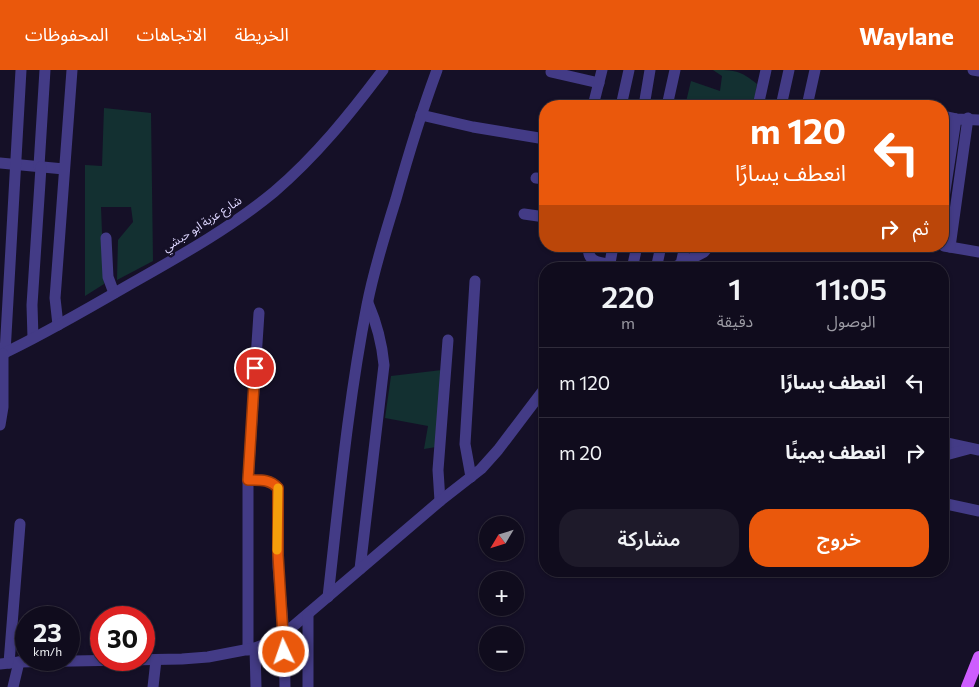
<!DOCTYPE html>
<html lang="ar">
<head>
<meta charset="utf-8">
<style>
	:root { --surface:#100c1d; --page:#1e1a2a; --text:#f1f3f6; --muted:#9c9ba4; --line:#302c3b; --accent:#ea580c }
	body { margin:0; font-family:Commissioner,"Noto Sans Arabic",sans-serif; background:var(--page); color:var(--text); direction:rtl; height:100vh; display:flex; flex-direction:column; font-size:19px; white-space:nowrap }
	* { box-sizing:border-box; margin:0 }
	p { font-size:16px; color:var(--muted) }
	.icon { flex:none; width:28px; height:28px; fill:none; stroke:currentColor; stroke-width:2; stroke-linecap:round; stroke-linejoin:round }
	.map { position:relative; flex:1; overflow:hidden; direction:ltr }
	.details { position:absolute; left:539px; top:192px; width:410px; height:315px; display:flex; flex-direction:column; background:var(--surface); border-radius:20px; box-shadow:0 1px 4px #0004,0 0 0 1px var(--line); direction:rtl }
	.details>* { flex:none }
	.top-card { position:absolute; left:539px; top:30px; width:410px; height:152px; border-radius:20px; box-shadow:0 1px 4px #0004,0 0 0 1px var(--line); direction:rtl; background:#ea580c; color:#fff; overflow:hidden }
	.needle { width:32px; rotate:232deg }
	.controls { position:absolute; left:479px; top:446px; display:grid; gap:10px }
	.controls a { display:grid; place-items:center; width:45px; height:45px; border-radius:50%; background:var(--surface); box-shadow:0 1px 4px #0004,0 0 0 1px var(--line); font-size:25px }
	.speed { position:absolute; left:15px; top:536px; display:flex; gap:10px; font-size:25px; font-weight:700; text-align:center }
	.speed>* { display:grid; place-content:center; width:65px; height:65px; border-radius:50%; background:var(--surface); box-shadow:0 1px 4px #0004,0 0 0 1px var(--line); line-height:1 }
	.speed small { font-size:12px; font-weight:400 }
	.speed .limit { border:8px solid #d22; background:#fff; color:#111 }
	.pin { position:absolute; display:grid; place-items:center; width:42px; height:42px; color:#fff; margin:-21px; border:2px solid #fff; border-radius:50%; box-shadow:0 1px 5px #0007 }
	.me { position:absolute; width:55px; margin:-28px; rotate:357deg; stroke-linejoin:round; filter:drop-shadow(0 0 4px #0008) }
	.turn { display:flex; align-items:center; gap:18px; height:105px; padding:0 20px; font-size:22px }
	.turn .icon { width:65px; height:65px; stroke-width:2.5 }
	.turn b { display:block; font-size:35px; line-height:42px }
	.then { display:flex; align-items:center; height:48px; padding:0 20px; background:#0003; gap:10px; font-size:19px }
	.eta { display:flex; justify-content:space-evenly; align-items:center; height:85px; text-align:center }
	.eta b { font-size:30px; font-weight:600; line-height:35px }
	.cta { display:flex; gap:10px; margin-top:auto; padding:10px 20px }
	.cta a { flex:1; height:58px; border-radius:20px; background:var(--accent); color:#fff; font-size:20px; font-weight:600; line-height:58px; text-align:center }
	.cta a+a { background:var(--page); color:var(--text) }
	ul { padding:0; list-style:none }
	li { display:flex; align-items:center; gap:15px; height:70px; padding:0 20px; border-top:1px solid var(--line) }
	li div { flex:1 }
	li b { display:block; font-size:19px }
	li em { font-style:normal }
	header { display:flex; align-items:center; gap:30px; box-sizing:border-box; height:70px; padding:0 25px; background:var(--accent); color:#fff }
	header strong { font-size:24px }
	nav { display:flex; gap:28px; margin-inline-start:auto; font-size:18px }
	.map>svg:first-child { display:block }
</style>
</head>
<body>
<header>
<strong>Waylane</strong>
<nav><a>الخريطة</a><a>الاتجاهات</a><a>المحفوظات</a></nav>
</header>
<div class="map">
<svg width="979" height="617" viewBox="0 0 979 617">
	<rect width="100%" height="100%" fill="#151027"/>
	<g fill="#133031">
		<path d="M713,0C734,0 740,0 757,14L754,36H685L691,11L720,21L722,6Z"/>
		<polygon points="104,38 151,43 153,191 117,210 118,170 133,152 131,137 101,137 104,214 85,226 85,95 102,96"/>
		<polygon points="442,300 436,377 424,379 428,356 385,348 391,306"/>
	</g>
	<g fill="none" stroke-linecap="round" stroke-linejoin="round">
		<g stroke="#433b86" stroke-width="11">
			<polyline points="973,0 979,1"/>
			<polyline points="551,2 599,13"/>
			<polyline points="593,36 602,0"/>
			<polyline points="621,36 629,0"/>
			<polyline points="644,36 650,0"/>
			<polyline points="667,36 675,0"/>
			<polyline points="758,36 766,0"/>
			<polyline points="781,36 789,0"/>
			<polyline points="807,36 815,0"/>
			<polyline points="421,45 473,57 545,69"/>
			<polyline points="942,46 956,49 979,50"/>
			<polyline points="0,93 64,99"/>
			<polyline points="39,96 45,0"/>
			<polyline points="536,108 545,109"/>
			<polyline points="942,141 956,49"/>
			<polyline points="524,144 545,147"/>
			<polyline points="106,168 108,207 114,223"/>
			<path d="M589,176C586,191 598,193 610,194"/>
			<polyline points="944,176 979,182"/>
			<polyline points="950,177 968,48"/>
			<polyline points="681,194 685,176"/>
			<polyline points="609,199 613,176"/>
			<polyline points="632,199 637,176"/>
			<polyline points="656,199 661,176"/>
			<polyline points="671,199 704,182 709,176"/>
			<polyline points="58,255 55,228 56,215 72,0"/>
			<polyline points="33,268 32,235 41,97"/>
			<polyline points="5,283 21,0"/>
			<path d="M0,285C43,265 85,240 127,216C178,187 229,159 274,122C316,86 350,44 383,0"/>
			<polyline points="0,355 3,337 3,284"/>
			<polyline points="942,372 979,380"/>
			<polyline points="942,386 968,379"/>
			<polyline points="471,407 465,374 475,211"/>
			<path d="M248,410C260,410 270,409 278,418V497L284,564L285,617"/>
			<polyline points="440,431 438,400 448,270"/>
			<polyline points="942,433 979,441"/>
			<path d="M360,499L384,295C382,273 377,254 368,233"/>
			<path d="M328,527C339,430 348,331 367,235C374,199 385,164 396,129C408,86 421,43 437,0"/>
			<polyline points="255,578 256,617"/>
			<polyline points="248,580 248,410 259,243"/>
			<polyline points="9,593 20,454"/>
			<polyline points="0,594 19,592 182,589 208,587 255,578 275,570 284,564 440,431 481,399 498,380 545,318"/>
			<polyline points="13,617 19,592"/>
			<polyline points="153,617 156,590"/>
			<polyline points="308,617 308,545"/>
		</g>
		<polyline stroke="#cd5dfe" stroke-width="12" points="967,617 979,587"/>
	</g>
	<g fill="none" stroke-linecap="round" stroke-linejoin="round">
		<defs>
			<path id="route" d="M255,298L248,410C260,410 270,409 278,418V485L284,582"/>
		</defs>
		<use href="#route" stroke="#983908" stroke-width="12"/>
		<use href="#route" stroke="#ea580c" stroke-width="9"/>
		<polyline stroke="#f59e0b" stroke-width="9" points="277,480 278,418"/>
	</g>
	<g text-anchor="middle" stroke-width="5" stroke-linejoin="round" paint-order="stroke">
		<g font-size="12" fill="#ddd6ff" stroke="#151027">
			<text transform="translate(202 154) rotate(-33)" y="4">شارع عزبة ابو حبشي</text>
		</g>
	</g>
</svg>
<div class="controls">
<a><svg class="needle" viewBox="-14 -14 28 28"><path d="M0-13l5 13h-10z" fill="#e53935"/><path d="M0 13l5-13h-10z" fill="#9c9ba4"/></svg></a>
<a>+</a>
<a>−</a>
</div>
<div class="speed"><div>23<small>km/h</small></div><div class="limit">30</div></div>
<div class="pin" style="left:255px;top:298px;background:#d93025"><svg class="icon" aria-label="arrive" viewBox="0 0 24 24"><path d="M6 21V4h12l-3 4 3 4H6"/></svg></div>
<svg class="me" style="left:284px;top:582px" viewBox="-20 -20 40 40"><circle r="17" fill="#ea580c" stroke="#fff" stroke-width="3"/><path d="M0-11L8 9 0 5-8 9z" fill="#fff"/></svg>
<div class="top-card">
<div class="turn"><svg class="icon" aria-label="left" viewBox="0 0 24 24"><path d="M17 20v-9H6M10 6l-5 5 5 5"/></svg><div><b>120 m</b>انعطف يسارًا</div></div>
<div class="then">ثم<svg class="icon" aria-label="right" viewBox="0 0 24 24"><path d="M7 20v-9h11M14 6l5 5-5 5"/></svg></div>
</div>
<section class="details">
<div class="eta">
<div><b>11:05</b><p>الوصول</p></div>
<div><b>1</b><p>دقيقة</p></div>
<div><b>220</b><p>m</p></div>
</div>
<ul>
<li><svg class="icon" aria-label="left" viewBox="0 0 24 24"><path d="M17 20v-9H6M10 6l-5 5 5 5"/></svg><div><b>انعطف يسارًا</b></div><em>120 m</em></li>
<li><svg class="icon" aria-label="right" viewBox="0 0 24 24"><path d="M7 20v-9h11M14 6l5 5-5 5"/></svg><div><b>انعطف يمينًا</b></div><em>20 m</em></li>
</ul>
<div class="cta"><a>خروج</a><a>مشاركة</a></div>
</section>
</div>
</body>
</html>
